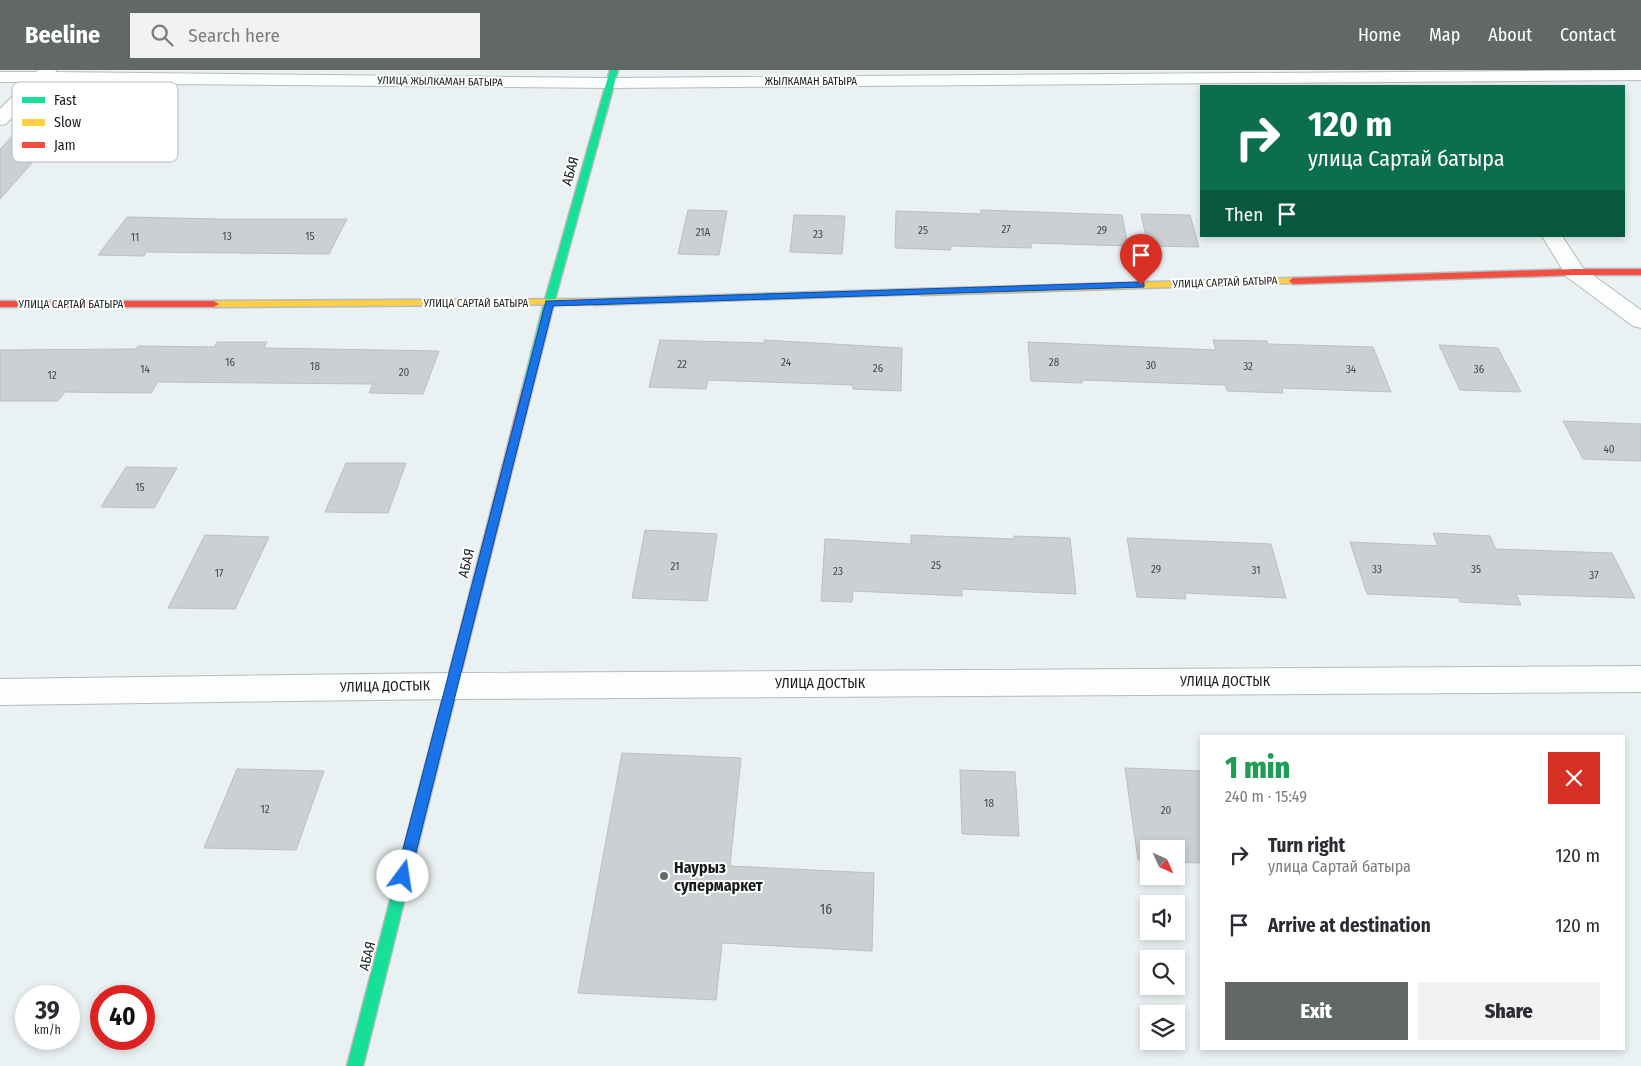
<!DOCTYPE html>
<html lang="en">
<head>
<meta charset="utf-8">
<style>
	:root { --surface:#fff; --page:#f2f2f3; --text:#2b2b33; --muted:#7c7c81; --accent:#626768 }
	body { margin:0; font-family:"Fira Sans Condensed",sans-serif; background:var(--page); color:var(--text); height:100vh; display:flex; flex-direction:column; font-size:19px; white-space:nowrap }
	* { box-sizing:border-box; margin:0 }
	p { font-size:16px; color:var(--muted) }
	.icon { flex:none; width:28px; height:28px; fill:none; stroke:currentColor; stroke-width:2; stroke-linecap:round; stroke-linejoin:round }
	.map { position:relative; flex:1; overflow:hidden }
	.panel { position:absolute; left:1200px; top:665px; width:425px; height:315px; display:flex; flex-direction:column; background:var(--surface); border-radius:0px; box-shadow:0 2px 8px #0003 }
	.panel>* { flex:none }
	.banner { position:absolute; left:1200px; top:15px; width:425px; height:152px; border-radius:0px; box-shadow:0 2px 8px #0003; background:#0b6e4f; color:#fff; overflow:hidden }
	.needle { width:32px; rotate:135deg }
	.tools { position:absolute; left:1140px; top:770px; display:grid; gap:10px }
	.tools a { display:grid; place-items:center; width:45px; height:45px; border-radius:0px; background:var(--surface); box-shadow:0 2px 8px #0003; font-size:25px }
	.speed { position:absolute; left:15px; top:915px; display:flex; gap:10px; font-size:25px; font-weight:700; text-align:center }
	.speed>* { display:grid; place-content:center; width:65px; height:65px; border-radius:50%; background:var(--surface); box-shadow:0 2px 8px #0003; line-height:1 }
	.speed small { font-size:12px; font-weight:400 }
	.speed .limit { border:8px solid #d22; background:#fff; color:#111 }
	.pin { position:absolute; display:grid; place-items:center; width:42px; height:42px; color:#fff; margin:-51px -21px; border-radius:50% 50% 50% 0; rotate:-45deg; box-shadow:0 0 5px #0007 }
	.pin .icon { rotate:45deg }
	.me { position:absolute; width:55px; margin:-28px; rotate:14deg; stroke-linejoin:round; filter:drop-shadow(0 0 4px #0008) }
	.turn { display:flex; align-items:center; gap:18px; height:105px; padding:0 25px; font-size:22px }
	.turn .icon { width:65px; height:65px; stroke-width:2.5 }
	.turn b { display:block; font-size:35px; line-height:42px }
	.then { display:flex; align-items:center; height:48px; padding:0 25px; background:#0003; gap:10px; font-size:19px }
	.round { display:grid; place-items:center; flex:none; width:52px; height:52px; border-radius:0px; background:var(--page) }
	.overview { display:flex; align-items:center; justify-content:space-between; height:85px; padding:0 25px }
	h1 { font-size:30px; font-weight:800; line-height:38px; color:#1e9e55 }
	.primary-button { display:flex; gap:10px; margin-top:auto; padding:10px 25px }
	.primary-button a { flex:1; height:58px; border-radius:0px; background:var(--accent); color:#fff; font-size:20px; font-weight:800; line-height:58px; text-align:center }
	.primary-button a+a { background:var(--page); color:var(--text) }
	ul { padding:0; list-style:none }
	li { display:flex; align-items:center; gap:15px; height:70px; padding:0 25px }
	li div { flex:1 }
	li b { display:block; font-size:19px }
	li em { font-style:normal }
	header { display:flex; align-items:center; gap:30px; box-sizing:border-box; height:70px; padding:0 25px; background:var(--accent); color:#fff }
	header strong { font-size:24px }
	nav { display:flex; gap:28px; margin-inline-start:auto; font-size:18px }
	.search { width:350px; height:45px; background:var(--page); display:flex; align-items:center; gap:12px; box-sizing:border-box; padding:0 18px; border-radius:0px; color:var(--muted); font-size:19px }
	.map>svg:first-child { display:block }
</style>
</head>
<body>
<header>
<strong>Beeline</strong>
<div class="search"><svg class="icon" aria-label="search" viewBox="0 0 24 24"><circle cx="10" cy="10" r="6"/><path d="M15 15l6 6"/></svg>Search here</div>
<nav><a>Home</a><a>Map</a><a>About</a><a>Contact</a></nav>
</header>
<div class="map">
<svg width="1641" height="996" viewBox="0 0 1641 996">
	<rect width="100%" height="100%" fill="#eaf1f2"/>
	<g fill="#cbd1d2" stroke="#bac0c0">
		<polygon points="40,37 82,37 0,129 0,79"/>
		<polygon points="688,140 727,141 719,185 678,184"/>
		<polygon points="981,140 1122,145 1128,176 1031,173 1031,178 950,176 951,180 895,178 896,141 981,144"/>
		<polygon points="1141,144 1190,145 1199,177 1148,176"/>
		<polygon points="794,145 845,146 842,184 790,182"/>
		<polygon points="127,147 216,149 347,149 329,184 146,182 144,186 98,185"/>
		<polygon points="660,270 764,273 764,270 902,278 901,321 853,319 853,315 708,310 706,319 649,317"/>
		<polygon points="1213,270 1267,271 1268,274 1373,277 1391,322 1282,318 1283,323 1227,321 1225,315 1082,310 1082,313 1031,311 1028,272 1216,280"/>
		<polygon points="217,272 267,272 264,278 439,281 423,324 369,323 373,314 158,312 151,323 65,322 58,331 0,331 0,280 136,279 138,276 214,277"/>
		<polygon points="1439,275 1498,278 1521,322 1460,320"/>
		<polygon points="1563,351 1641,354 1641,391 1583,389"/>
		<polygon points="346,393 406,393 388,443 325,442"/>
		<polygon points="126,397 177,398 154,438 101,437"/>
		<polygon points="645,460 717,464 707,531 632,528"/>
		<polygon points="1433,463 1490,466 1496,479 1612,483 1635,528 1516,524 1521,535 1460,532 1459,528 1367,524 1350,472 1438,476"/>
		<polygon points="205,465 269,467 235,539 168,538"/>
		<polygon points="911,465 1014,469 1014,466 1070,468 1076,524 962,519 962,526 853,521 852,532 821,531 825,469 911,474"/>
		<polygon points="1127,468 1271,474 1286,528 1185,523 1186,529 1137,527"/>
		<polygon points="622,683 741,688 730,796 874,803 872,881 722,873 716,930 578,923"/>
		<polygon points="1125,698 1201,701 1201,793 1176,792 1176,779 1149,779 1149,790 1138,790"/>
		<polygon points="237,699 324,701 296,780 204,778"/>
		<polygon points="960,700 1015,702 1019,766 962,764"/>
	</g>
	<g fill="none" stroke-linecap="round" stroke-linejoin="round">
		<defs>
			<g id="street">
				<polygon points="38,0 57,0 55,2 611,8 1641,0 1641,10 611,18 46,13 6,54 0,55 0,39 26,12 0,12 0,2 36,2"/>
				<polygon points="1542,166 1562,166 1583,198 1641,240 1641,258 1633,256 1567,207"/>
				<polygon points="1641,596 1641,622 450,629 0,635 0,609 450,603"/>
			</g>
			<g id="fast">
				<polygon points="610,0 618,0 554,233 532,320 527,323 522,320 544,233"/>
				<polygon points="921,219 925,222 924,224 594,235 589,232 594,229"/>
				<polygon points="447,630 451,631 453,635 363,996 347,996 441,635 443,631"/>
			</g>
			<g id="slow">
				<polygon points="1293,208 1296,209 1296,213 921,225 917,222 921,219"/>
				<polygon points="594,229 599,232 597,234 214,237 209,234 214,231"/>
			</g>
			<g id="jam">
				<polygon points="1575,199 1641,199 1641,205 1575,205 1293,214 1289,211 1293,208"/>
				<polygon points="0,231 214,231 219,234 214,237 0,237"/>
				<polygon points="527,317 532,320 453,635 451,639 447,640 443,639 441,635 522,320"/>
			</g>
		</defs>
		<use href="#street" stroke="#b6bbbc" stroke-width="2"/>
		<use href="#fast" stroke="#b6bbbc" stroke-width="3"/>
		<use href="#slow" stroke="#b6bbbc" stroke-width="3"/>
		<use href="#jam" stroke="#b6bbbc" stroke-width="3"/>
		<use href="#street" fill="#fcfdfd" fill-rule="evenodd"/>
		<use href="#fast" fill="#16e098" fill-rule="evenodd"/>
		<use href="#slow" fill="#ffcf43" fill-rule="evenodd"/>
		<use href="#jam" fill="#f24e42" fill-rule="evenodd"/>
	</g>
	<polygon fill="#1a73e8" stroke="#114b97" points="1141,212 1144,213 1144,217 553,236 410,806 408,811 403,813 398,811 396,806 546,231"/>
	<circle fill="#626768" stroke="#fff" stroke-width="2" cx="664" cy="806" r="5"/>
	<g text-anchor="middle" stroke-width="4" stroke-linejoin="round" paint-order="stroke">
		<g font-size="11" fill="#181c1d" stroke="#fff">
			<text transform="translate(440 11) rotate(1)" y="4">УЛИЦА ЖЫЛКАМАН БАТЫРА</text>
			<text x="811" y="15">ЖЫЛКАМАН БАТЫРА</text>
			<text transform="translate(1225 212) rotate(-2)" y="4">УЛИЦА САРТАЙ БАТЫРА</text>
			<text x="476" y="237">УЛИЦА САРТАЙ БАТЫРА</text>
			<text x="71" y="238">УЛИЦА САРТАЙ БАТЫРА</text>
		</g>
		<g font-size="11" fill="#45494a">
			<text x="1006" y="163">27</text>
			<text x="923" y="164">25</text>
			<text x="1102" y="164">29</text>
			<text x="703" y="166">21А</text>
			<text x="818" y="168">23</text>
			<text x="227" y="170">13</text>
			<text x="310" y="170">15</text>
			<text x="135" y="171">11</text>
			<text x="230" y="296">16</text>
			<text x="786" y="296">24</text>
			<text x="1054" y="296">28</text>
			<text x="682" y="298">22</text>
			<text x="1151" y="299">30</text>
			<text x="315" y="300">18</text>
			<text x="1248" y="300">32</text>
			<text x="878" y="302">26</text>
			<text x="145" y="303">14</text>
			<text x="1351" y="303">34</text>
			<text x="1479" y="303">36</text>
			<text x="404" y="306">20</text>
			<text x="52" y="309">12</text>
			<text x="1609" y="383">40</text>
			<text x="140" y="421">15</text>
			<text x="936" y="499">25</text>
			<text x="675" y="500">21</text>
			<text x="1156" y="503">29</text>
			<text x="1377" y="503">33</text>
			<text x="1476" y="503">35</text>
			<text x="1256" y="504">31</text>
			<text x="838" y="505">23</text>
			<text x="219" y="507">17</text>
			<text x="1594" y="509">37</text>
			<text x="989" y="737">18</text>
			<text x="265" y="743">12</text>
			<text x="1166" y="744">20</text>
		</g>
		<g font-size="14" fill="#181c1d" stroke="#fff">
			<text transform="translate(570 101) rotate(-74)" y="5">АБАЯ</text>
			<text transform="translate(466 493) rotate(-76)" y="5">АБАЯ</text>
			<text x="1225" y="616">УЛИЦА ДОСТЫК</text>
			<text x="820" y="618">УЛИЦА ДОСТЫК</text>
			<text transform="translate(385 616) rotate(-1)" y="5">УЛИЦА ДОСТЫК</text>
			<text transform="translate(367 886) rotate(-76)" y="5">АБАЯ</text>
		</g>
		<g font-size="14" fill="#45494a">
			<text x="826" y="844">16</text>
		</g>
		<g font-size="16" font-weight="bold" fill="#181c1d" stroke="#fff" text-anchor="start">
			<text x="674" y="803">Наурыз<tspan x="674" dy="18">супермаркет</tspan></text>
		</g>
	</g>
	<rect x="12" y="12" width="166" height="80" rx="8" fill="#fff" stroke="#babbbb" stroke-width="1"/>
	<rect x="22" y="27" width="23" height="6" fill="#16e098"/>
	<rect x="22" y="49" width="23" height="7" fill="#ffcf43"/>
	<rect x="22" y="72" width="23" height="6" fill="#f24e42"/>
	<g font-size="14" fill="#181c1d">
		<text x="54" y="35">Fast</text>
		<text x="54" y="57">Slow</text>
		<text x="54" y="80">Jam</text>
	</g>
</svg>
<div class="tools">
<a><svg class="needle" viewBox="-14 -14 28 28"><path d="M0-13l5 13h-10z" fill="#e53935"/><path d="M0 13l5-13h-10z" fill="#7c7c81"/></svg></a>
<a><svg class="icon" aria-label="sound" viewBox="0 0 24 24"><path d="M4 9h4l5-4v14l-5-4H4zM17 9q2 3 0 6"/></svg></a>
<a><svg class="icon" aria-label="search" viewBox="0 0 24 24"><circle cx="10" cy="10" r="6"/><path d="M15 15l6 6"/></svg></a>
<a><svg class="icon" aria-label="layers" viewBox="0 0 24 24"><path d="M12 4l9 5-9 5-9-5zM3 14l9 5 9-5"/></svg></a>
</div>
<div class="speed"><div>39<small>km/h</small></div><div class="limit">40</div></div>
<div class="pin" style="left:1141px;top:215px;background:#d93025"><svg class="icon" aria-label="arrive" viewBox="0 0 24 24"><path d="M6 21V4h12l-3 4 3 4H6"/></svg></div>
<svg class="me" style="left:403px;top:806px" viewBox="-20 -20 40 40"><circle r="19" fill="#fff"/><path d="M0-13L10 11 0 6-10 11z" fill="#1a73e8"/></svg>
<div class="banner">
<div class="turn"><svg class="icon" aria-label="right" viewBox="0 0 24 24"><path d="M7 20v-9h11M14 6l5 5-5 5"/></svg><div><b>120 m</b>улица Сартай батыра</div></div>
<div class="then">Then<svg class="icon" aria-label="arrive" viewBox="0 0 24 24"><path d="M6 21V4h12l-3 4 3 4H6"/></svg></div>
</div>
<section class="panel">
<div class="overview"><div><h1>1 min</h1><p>240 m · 15:49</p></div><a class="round" style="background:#d93025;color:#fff"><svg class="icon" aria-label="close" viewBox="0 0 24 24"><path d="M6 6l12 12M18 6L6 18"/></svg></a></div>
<ul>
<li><svg class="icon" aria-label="right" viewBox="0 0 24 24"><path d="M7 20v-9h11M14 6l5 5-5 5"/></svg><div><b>Turn right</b><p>улица Сартай батыра</p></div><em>120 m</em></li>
<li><svg class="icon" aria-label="arrive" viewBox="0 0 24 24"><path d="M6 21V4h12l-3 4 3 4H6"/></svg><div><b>Arrive at destination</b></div><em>120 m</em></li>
</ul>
<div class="primary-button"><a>Exit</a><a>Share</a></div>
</section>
</div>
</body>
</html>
